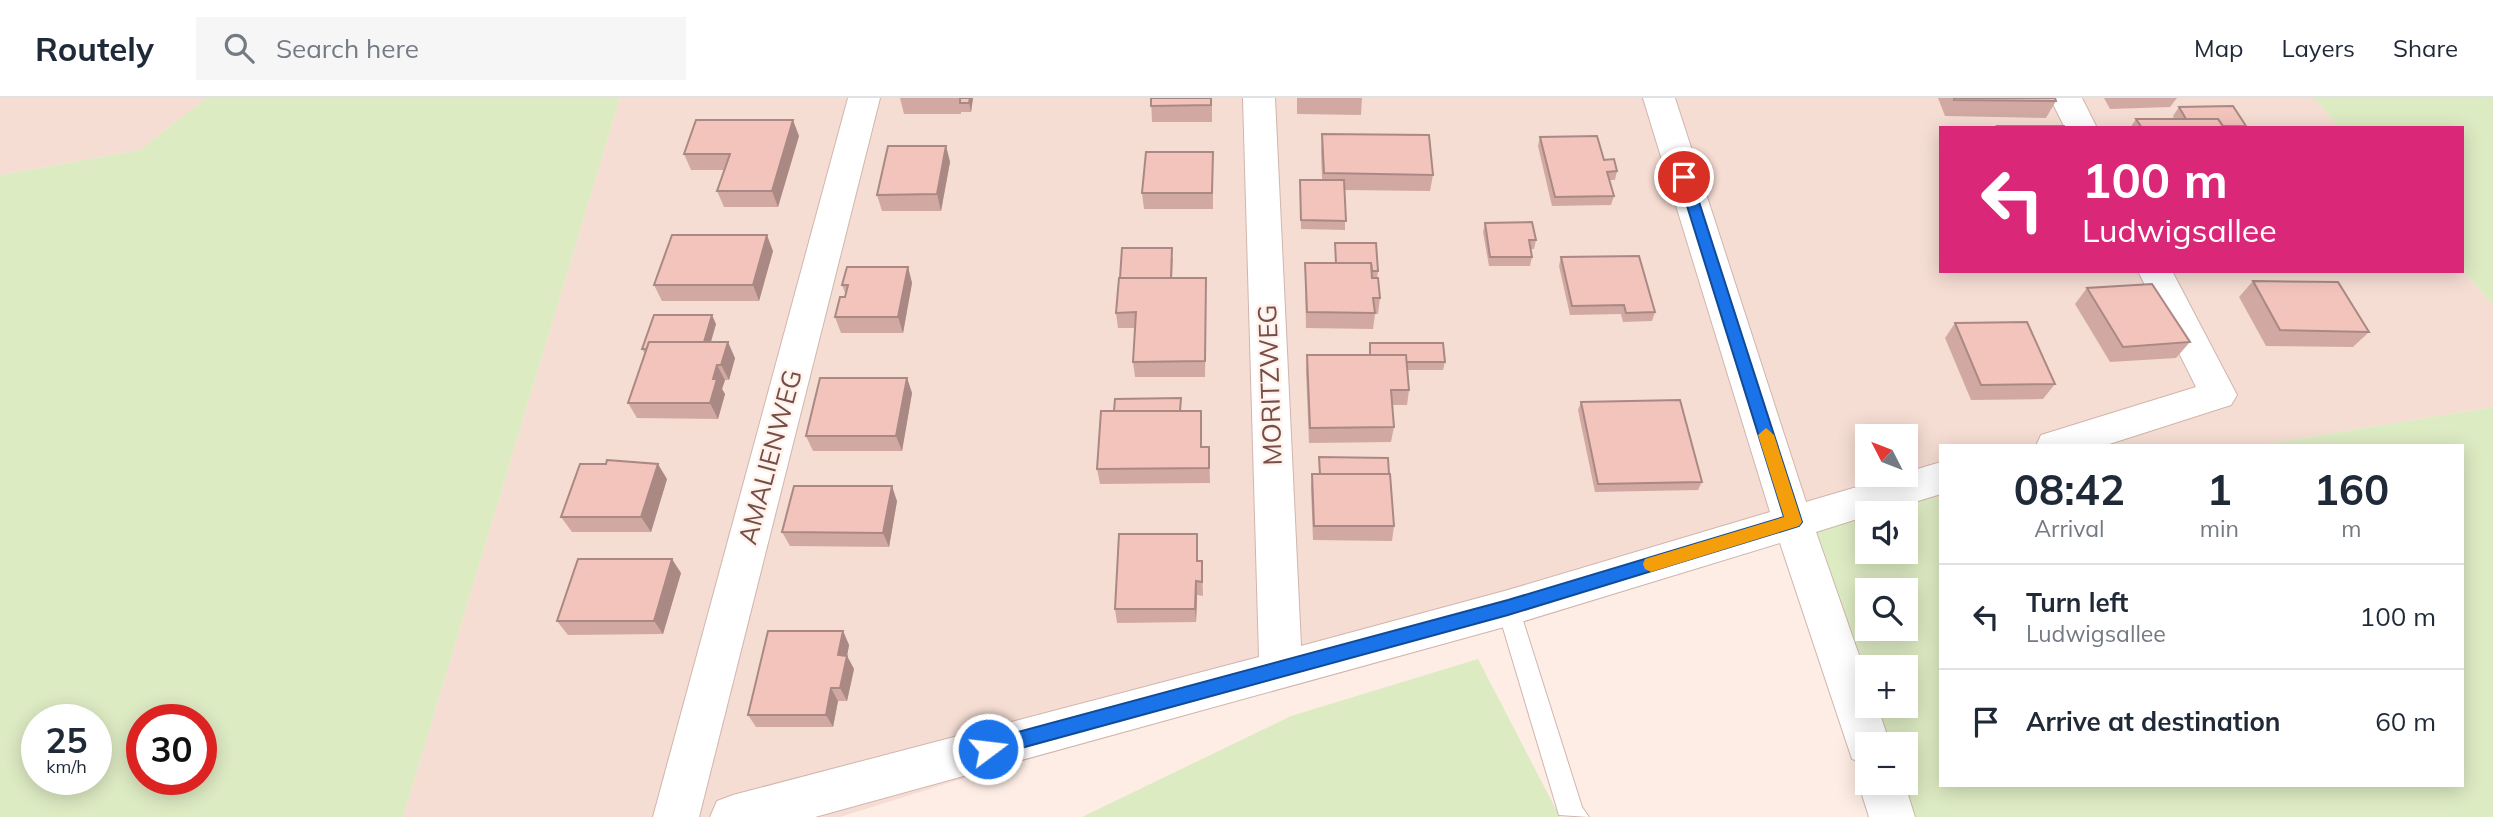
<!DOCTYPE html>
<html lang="en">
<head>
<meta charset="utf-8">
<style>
	:root { --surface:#fff; --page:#f6f6f7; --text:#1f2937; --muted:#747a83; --line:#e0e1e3 }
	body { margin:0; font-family:Mulish,sans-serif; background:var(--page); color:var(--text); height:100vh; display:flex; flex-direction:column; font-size:26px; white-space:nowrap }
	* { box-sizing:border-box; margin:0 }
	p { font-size:23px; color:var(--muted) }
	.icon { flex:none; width:38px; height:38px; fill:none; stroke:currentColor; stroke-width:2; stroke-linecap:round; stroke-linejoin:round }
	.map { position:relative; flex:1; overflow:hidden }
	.panel { position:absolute; left:1939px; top:346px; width:525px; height:343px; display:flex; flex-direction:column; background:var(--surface); border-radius:0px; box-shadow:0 4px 18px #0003 }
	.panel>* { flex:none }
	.hud { position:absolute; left:1939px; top:28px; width:525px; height:147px; border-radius:0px; box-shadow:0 4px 18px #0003; background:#db2777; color:#fff; overflow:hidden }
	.needle { width:46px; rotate:312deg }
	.fabs { position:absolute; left:1855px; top:326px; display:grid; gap:14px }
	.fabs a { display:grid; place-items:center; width:63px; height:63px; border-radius:0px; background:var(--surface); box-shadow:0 4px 18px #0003; font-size:35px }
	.speed { position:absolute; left:21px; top:606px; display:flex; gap:14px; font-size:35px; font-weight:700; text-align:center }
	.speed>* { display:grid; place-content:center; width:91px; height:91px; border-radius:50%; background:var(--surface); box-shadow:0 4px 18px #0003; line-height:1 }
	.speed small { font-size:18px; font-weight:400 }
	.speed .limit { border:10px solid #d22; background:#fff; color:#111 }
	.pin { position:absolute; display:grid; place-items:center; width:60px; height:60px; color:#fff; margin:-30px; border:4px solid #fff; border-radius:50%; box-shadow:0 2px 7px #0007 }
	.me { position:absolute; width:77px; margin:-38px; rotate:75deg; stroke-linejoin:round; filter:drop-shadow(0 0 5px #0008) }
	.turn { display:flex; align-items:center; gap:24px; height:147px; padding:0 28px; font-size:32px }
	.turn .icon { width:91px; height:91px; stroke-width:2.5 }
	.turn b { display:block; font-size:49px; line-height:60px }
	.eta { display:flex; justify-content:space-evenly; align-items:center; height:119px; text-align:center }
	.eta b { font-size:42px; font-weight:700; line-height:49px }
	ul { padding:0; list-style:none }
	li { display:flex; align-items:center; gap:21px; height:105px; padding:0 28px; border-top:2px solid var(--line) }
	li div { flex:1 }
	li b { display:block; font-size:26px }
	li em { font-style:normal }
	header { display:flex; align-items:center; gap:42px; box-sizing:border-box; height:98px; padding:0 35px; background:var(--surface); border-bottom:2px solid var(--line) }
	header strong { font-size:33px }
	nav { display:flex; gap:38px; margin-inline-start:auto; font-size:24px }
	.search { width:490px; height:63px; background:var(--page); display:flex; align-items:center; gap:18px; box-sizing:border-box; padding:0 24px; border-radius:0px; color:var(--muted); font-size:26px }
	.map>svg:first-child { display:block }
</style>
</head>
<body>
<header>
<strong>Routely</strong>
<div class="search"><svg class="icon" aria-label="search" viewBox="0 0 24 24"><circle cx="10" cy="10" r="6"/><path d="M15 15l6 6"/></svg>Search here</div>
<nav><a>Map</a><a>Layers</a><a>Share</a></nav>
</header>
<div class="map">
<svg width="2493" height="719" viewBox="0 0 2493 719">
	<rect width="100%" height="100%" fill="#fdede5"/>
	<g fill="#f5ddd3" fill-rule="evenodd">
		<polygon points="0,0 206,0 140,52 0,77"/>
		<path d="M620,0H2314L2340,30H1941V173L2462,172L2493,207V309L2253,348H1941V399L1793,424L1508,510L840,719H403ZM1867,338H1906V376H1867Z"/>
	</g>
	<g fill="#ddebc3" fill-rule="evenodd">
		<path d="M206,0H620L403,719H0V77L140,52ZM37,621H96V681H37ZM142,621H201V681H142Z"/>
		<polygon points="2314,0 2493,0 2493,207 2462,172 2462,30 2340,30"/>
		<path d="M2493,309V719H1915L1902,684H1906V646H1886L1870,607H1906V569H1867V601L1793,424L1941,399V688H2462V348H2253ZM1867,415H1906V453H1867ZM1867,492H1906V530H1867Z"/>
		<polygon points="1478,561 1560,719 1082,719 1291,618"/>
	</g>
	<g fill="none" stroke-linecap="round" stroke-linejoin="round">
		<defs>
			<polygon id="service" points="1508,500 1516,503 1519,510 1582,709 1589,719 1559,717 1497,510 1500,503"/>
			<g id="minor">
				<polygon points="848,0 880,0 699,719 653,719"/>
				<polygon points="1243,0 1275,0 1301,548 1508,492 1770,414 1643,0 1675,0 1806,404 1941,364 1941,396 1879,415 1867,415 1867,418 1816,434 1867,580 1867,607 1877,607 1890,646 1867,646 1867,666 1852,661 1780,445 1508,528 815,719 710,719 717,703 733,697 1259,559"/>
				<polygon points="2050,0 2082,0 2097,30 2065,30"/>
				<polygon points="2138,173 2172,173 2237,297 2231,307 2103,348 2036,348 2041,337 2196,289"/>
				<polygon points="1867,668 1867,684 1904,684 1915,719 1869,719 1858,684"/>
			</g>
		</defs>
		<use href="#service" stroke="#d1b5ad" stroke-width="2"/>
		<use href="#minor" stroke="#d1b5ad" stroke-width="2"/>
		<use href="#service" fill="#fff" fill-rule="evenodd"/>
		<use href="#minor" fill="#fff" fill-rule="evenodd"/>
	</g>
	<g fill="#d1a9a2">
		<polygon points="900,0 973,0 971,14 961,14 961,16 904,16"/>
		<polygon points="1151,0 1212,0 1212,24 1152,24"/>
		<polygon points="1297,0 1362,0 1361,17 1297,16"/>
		<polygon points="1938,0 2055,0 2056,3 2046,20 1945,18"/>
		<polygon points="2104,0 2177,0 2170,9 2110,11"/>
		<polygon points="2179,9 2246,28 2244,30 2130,30 2136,21 2174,21 2173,18"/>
		<polygon points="1322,36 1433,77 1430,93 1345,92 1345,132 1301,131 1300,82 1322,82 1321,53"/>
		<polygon points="799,38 778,109 724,109 717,93 724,72 691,72 684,56"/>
		<polygon points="1540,39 1604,62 1617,73 1615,82 1609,82 1614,98 1611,107 1552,108 1538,48"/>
		<polygon points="946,48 950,64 941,113 882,113 877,97"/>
		<polygon points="1213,54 1213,111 1144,111 1142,95"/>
		<polygon points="1485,125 1536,142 1534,151 1531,151 1532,159 1530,168 1489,168 1483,134"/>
		<polygon points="1335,145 1378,173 1377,180 1380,200 1378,216 1375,216 1373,231 1306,230 1305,181 1305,165 1335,165"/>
		<polygon points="773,153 759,203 662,203 654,187"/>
		<polygon points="1173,159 1172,180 1206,196 1205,279 1135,279 1133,264 1135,230 1118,230 1116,215"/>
		<polygon points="1561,159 1655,214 1652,223 1623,224 1621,216 1570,217 1559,168"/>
		<polygon points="908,169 912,185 903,235 841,235 835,219 846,197 842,187"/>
		<polygon points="2253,183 2369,234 2353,249 2266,248 2239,199"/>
		<polygon points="2087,190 2190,244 2176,260 2110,264 2075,206"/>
		<polygon points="1955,225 2055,286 2043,301 1971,302 1945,240"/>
		<polygon points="716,226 711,244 735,260 729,282 725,282 722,291 725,296 718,321 637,320 628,305 645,256 642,251"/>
		<polygon points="1370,245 1445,264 1443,272 1407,272 1409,292 1407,307 1392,307 1394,329 1391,344 1309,345 1306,273 1307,257 1369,257"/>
		<polygon points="907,280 912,295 902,353 813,353 806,338"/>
		<polygon points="1581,304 1702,384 1698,392 1595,394 1578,312"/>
		<polygon points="1181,313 1201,313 1202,349 1209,349 1210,385 1100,386 1097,371"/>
		<polygon points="1319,359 1394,428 1392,443 1313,442 1311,391 1312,376 1319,376"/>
		<polygon points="667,381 651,434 572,434 561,419"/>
		<polygon points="897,403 889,449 790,448 782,434"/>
		<polygon points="1198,450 1198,463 1202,463 1203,498 1197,497 1196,524 1117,525 1115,511"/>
		<polygon points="681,475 663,536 568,537 557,523"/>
		<polygon points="843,533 849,547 847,558 854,571 847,603 838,603 833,629 756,629 748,617"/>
	</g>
	<g fill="#aa8984">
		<polygon points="970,0 973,0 971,14 969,5"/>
		<polygon points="793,22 799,38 778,109 772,93"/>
		<polygon points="946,48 950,64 941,113 937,96"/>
		<polygon points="767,137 773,153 759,203 753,187"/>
		<polygon points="908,169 912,185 903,235 898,219"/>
		<polygon points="712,217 716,226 706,260 702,251"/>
		<polygon points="728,244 735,260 729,282 721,267"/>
		<polygon points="717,267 725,282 722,291 725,296 718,321 710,305 713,281"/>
		<polygon points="907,280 912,295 902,353 896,338"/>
		<polygon points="658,366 667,381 651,434 641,419"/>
		<polygon points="892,388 897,403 889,449 883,435"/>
		<polygon points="672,461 681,475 663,536 654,523"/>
		<polygon points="1196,483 1197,497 1196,524 1195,511"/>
		<polygon points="843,533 849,547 847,558 854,571 847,603 840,590 838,557"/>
		<polygon points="831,590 838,603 833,629 826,617"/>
	</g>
	<g fill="#f3c4bc" stroke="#aa8984" stroke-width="2">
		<polygon points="960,0 970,0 969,5 960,5"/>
		<polygon points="1151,0 1211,0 1211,7 1151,8"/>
		<polygon points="1954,0 2055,0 2056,3 1954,2"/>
		<polygon points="2233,8 2246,28 2223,28 2218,21 2186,21 2179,9"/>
		<polygon points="2136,21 2218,21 2224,30 2142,30"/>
		<polygon points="696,22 793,22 772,93 717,93 730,56 684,56"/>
		<polygon points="1997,28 2064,28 2065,30 1998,30"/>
		<polygon points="1322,36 1429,37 1433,77 1324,75"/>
		<polygon points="1597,38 1604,62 1614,61 1617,73 1607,74 1614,98 1555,99 1540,39"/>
		<polygon points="888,48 946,48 937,96 877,97"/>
		<polygon points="1146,54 1213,54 1212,95 1142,95"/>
		<polygon points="1300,82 1344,82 1346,123 1301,122"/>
		<polygon points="1532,124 1536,142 1529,142 1532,159 1490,159 1485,125"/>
		<polygon points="672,137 767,137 753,187 654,187"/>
		<polygon points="1335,145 1376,145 1378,173 1372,173 1371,165 1336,165"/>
		<polygon points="1122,150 1172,150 1171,180 1120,180"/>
		<polygon points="1639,158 1655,214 1626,215 1624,207 1572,208 1561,159"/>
		<polygon points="1305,165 1371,165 1372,180 1378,180 1380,200 1373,200 1375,215 1307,214"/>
		<polygon points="847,169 908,169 898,219 835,219 840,199 845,199 848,187 842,187"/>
		<polygon points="1119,180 1206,180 1205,263 1133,264 1136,214 1116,215"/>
		<polygon points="2253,183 2338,184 2369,234 2280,232"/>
		<polygon points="2152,186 2190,244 2123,249 2087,190"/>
		<polygon points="654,217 712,217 704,244 649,244 647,251 642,251"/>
		<polygon points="2027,224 2055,286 1981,287 1955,225"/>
		<polygon points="649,244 728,244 721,267 717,267 713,281 717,281 710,305 628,305"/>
		<polygon points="1370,245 1443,245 1445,264 1406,264 1406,257 1370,257"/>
		<polygon points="1307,257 1406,257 1409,292 1391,292 1394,329 1310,330"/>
		<polygon points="820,280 907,280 896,338 806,338"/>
		<polygon points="1181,300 1180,313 1114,313 1115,301"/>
		<polygon points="1680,302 1702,384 1598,386 1581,304"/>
		<polygon points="1101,313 1201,313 1201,349 1209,349 1209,370 1097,371"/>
		<polygon points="1319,359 1388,360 1389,376 1320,376"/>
		<polygon points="607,362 658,366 641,419 561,419 580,366 606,366"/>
		<polygon points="1312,376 1390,376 1394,428 1314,428"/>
		<polygon points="794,388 892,388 883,435 782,434"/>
		<polygon points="1119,436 1197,436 1197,463 1202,463 1202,484 1196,483 1195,511 1115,511"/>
		<polygon points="578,461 672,461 654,523 557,523"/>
		<polygon points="768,533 843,533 838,557 847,558 840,590 831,590 826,617 748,617"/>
	</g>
	<polygon fill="#1a73e8" stroke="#114b97" stroke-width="2" points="1684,75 1691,79 1802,424 1799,428 1508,517 988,659 982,657 979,651 982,645 988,642 1508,502 1784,419 1678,79"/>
	<polygon fill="#f59e0b" points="1766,330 1774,337 1802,424 1799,428 1651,474 1645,471 1643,466 1645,461 1784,419 1758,337"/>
	<g text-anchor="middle" stroke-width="5" stroke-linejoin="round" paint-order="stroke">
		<g font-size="26" fill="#764e49" stroke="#fff2eb">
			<text transform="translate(1270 287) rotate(-92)" y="9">MORITZWEG</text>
			<text transform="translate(770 359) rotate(-75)" y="9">AMALIENWEG</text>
		</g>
	</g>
</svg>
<div class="fabs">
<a><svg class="needle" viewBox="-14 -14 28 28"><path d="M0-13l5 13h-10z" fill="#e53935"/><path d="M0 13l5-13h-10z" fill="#747a83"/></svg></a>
<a><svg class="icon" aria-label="sound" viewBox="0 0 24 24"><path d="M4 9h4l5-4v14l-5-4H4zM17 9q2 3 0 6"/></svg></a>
<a><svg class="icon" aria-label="search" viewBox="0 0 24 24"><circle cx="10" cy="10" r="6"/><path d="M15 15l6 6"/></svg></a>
<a>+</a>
<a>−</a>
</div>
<div class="speed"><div>25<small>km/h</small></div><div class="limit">30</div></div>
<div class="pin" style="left:1684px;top:79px;background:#d93025"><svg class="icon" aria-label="arrive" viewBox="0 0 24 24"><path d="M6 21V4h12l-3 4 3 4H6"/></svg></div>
<svg class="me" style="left:988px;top:651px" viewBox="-20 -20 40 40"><circle r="17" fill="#1a73e8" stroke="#fff" stroke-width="3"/><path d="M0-11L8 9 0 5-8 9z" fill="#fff"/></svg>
<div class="hud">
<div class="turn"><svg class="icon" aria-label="left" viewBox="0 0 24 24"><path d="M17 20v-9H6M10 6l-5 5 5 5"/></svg><div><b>100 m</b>Ludwigsallee</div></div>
</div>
<section class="panel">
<div class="eta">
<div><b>08:42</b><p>Arrival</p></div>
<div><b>1</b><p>min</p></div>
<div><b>160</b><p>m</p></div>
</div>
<ul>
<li><svg class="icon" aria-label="left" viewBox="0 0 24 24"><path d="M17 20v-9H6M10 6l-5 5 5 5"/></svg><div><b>Turn left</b><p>Ludwigsallee</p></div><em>100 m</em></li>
<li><svg class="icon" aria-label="arrive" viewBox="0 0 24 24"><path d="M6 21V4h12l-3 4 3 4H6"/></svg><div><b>Arrive at destination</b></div><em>60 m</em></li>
</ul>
</section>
</div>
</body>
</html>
